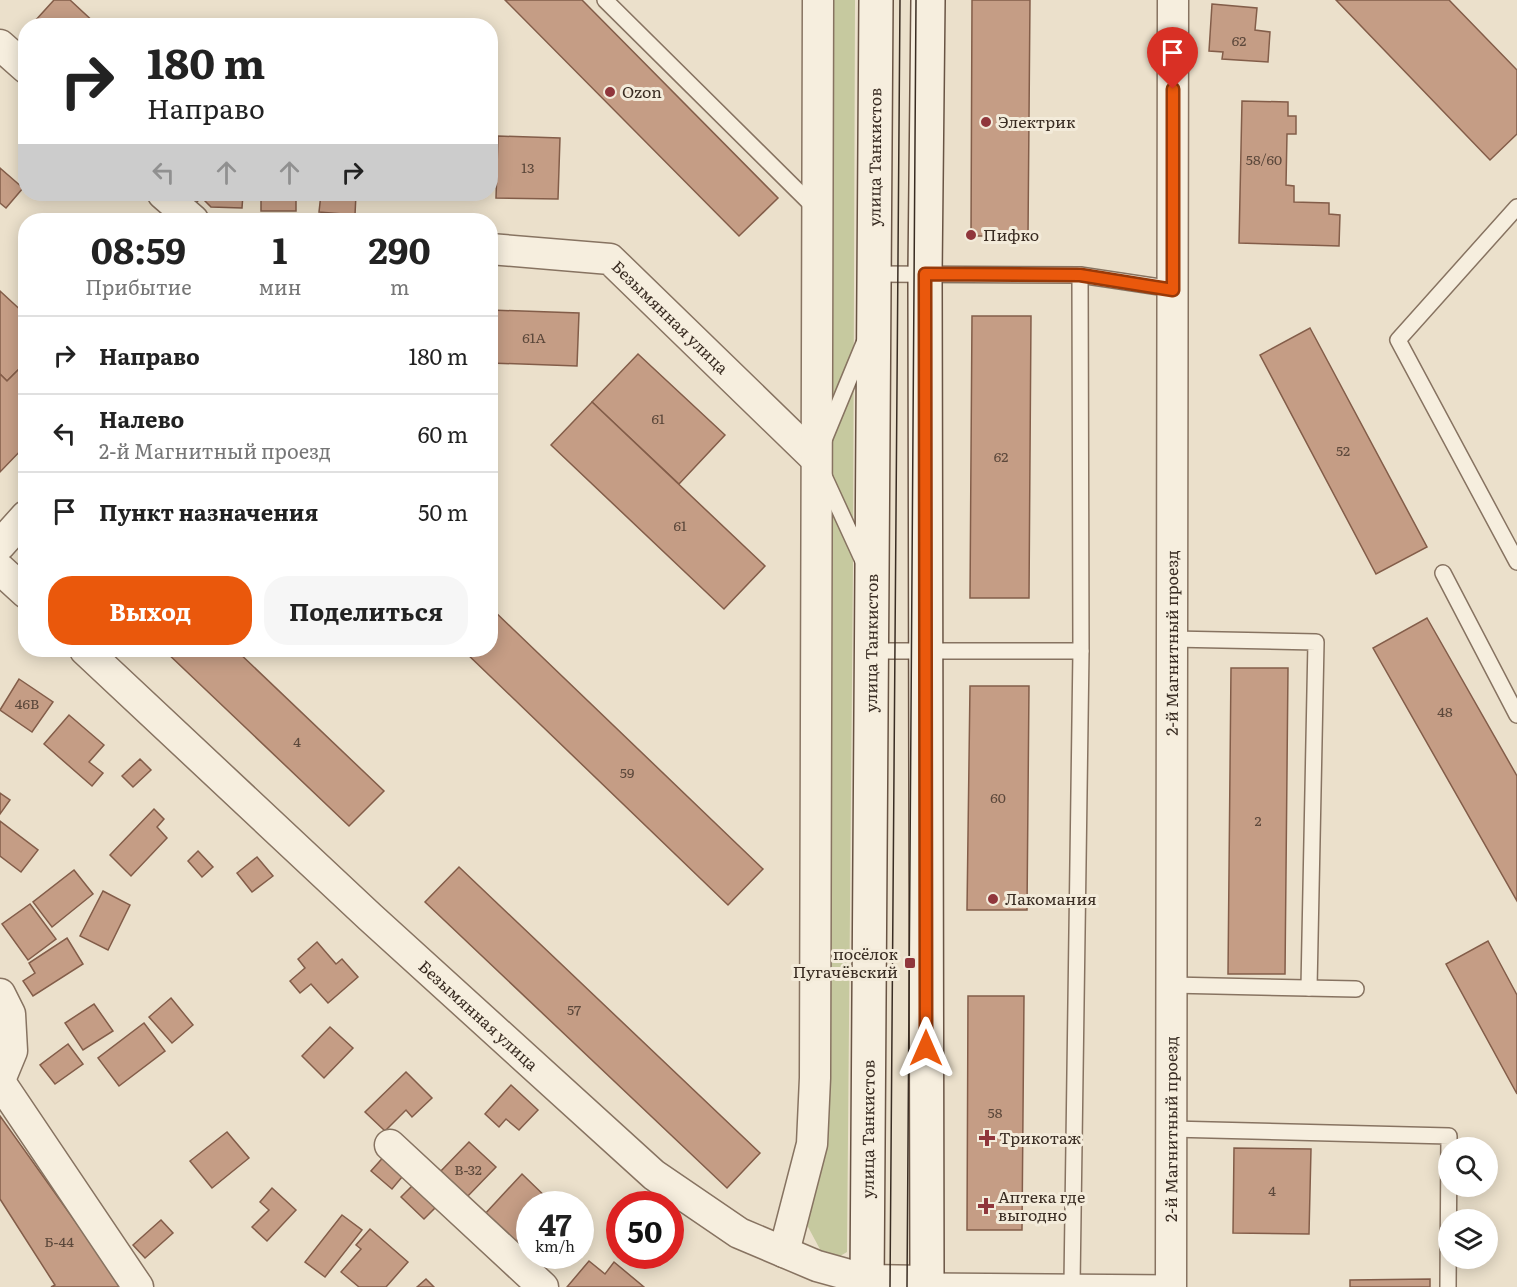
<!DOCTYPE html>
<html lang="ru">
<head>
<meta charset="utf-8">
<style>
	:root { --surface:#fff; --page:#f6f6f6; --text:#222; --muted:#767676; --line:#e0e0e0; --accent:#ea580c }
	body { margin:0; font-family:Literata,serif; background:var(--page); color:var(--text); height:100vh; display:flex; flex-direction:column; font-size:22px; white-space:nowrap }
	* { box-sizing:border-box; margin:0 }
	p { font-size:20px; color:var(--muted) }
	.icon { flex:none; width:33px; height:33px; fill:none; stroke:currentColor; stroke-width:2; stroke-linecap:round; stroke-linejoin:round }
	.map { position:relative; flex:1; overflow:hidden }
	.panel { position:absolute; left:18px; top:213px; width:480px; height:444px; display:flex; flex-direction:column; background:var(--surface); border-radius:24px; box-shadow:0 3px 15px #0003 }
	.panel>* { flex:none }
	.top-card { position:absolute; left:18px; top:18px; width:480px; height:183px; border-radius:24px; box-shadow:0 3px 15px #0003; background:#fff; color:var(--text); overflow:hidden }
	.buttons { position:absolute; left:1438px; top:1137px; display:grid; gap:12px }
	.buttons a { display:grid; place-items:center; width:60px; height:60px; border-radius:50%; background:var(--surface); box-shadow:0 3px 15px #0003; font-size:30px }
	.speed { position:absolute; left:516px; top:1191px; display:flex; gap:12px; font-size:30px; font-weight:700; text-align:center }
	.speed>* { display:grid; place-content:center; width:78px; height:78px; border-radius:50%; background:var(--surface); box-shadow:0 3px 15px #0003; line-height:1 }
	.speed small { font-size:15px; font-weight:400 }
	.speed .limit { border:9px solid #d22; background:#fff; color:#111 }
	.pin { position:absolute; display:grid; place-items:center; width:51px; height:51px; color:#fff; margin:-62px -26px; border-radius:50% 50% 50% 0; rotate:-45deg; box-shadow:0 0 6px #0007 }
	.pin .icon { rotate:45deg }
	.me { position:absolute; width:66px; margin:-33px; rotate:0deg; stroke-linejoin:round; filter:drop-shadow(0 0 4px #0008) }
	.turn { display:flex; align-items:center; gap:21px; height:126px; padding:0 30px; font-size:27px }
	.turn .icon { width:78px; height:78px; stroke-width:2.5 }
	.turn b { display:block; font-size:42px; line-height:51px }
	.lanes { display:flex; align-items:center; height:57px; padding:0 30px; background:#0003; justify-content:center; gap:30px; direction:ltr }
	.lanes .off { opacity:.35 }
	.eta { display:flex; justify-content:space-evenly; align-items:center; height:102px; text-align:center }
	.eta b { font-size:36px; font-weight:700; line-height:42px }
	.action { display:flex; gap:12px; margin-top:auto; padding:12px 30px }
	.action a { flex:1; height:69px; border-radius:24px; background:var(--accent); color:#fff; font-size:24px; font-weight:700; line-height:69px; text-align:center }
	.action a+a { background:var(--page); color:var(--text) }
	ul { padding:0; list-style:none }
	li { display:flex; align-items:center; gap:18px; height:78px; padding:0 30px; border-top:2px solid var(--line) }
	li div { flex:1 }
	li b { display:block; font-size:22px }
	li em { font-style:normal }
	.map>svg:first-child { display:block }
</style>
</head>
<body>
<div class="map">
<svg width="1517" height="1287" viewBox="0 0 1517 1287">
	<rect width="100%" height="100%" fill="#ebe0cb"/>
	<polygon fill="#c6c99f" points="829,0 855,0 853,565 847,1252 835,1259 822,1253 807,1225 823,1145"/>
	<g fill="#c59d85" stroke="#835d49" stroke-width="1.5">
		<polygon points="54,0 70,0 98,26 38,26 34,22"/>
		<polygon points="505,0 582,0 778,198 739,236"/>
		<polygon points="972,0 1030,0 1028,236 971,236"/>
		<polygon points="1336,0 1449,0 1517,70 1517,134 1490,160"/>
		<polygon points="1212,4 1257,8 1255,30 1270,32 1268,62 1222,59 1223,52 1209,51"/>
		<polygon points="1242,101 1288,102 1288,116 1296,116 1296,134 1287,134 1286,185 1294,186 1294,202 1329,203 1329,214 1340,215 1339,246 1239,243"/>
		<polygon points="498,136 560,138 558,199 496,198"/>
		<polygon points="0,168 23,188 6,208 0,203"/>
		<polygon points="187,194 243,194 242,208 211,207 202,198 195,203"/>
		<rect x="261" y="194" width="35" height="17"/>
		<polygon points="321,194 356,194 355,215 319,212"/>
		<polygon points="0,291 26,315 26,362 7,381 0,374"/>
		<polygon points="490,310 579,313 577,366 490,363"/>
		<polygon points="972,316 1031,316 1029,598 970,598"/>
		<polygon points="1310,328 1427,547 1376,574 1260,355"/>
		<polygon points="638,354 725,435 679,484 592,402"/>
		<polygon points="26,362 26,445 0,472 0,374 7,381"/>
		<polygon points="592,402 765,566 724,609 551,445"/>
		<polygon points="490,607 763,869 728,905 463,650 490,650"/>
		<polygon points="1427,618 1517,776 1517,901 1373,648"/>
		<polygon points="164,650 236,650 384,791 349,826"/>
		<polygon points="1231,668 1288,668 1285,974 1228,974"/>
		<polygon points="19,679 53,702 32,732 0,710"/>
		<polygon points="970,686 1029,686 1027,910 967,910"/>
		<polygon points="69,715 104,745 89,762 103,773 92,786 44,744"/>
		<polygon points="140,759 151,770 133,787 122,776"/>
		<polygon points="0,793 10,800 0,814"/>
		<polygon points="154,809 164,819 157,827 167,838 131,876 110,855"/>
		<polygon points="0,821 38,850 21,872 0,856"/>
		<polygon points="198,851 213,867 202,877 188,861"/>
		<polygon points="257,857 273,876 252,892 237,873"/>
		<polygon points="459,867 760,1153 727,1188 425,902"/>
		<polygon points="74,870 93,894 52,927 33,902"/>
		<polygon points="103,891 130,905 108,950 80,936"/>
		<polygon points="30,904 56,939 28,960 2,924"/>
		<polygon points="67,938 83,964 33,996 23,981 35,973 29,963"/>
		<polygon points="1488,941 1517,995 1517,1094 1446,964"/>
		<polygon points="317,942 336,964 342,959 358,977 328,1003 311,984 300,993 290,981 305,968 298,959"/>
		<polygon points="968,996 1024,996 1022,1230 967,1230"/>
		<polygon points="171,998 193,1025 172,1043 149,1017"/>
		<polygon points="94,1004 113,1031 83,1050 65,1023"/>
		<polygon points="144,1023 165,1051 119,1086 98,1058"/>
		<polygon points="330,1027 353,1048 324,1078 302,1056"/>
		<polygon points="68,1044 83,1064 55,1084 40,1065"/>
		<polygon points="406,1072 432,1098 412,1117 406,1110 385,1131 365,1112"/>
		<polygon points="511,1085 538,1110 519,1130 506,1119 499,1127 485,1114"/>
		<polygon points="0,1116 122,1287 51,1287 55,1285 0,1199"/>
		<polygon points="227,1132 249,1158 212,1188 190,1161"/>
		<polygon points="469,1142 496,1167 466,1198 439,1173"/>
		<polygon points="1234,1148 1311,1149 1309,1234 1233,1233"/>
		<polygon points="387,1153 407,1171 392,1189 371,1171"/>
		<polygon points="522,1174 552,1203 530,1204 530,1227 515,1243 484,1215"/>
		<polygon points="414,1184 436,1207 424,1219 401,1197"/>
		<polygon points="272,1188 296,1210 267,1241 252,1227 269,1210 260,1202"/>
		<polygon points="342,1215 362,1230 325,1277 305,1262"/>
		<polygon points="161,1220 173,1233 145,1258 133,1245"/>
		<polygon points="370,1229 408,1262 386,1287 359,1287 341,1272 361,1249 356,1245"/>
		<polygon points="589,1261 605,1274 614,1262 644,1287 567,1287"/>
		<polygon points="426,1279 434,1287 417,1287"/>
		<polygon points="1430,1279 1430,1287 1350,1287 1350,1280"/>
	</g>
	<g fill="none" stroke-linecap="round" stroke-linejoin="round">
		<defs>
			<g id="service">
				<polyline points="605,0 816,209"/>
				<polyline points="1517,207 1398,340 1517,562"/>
				<polyline points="873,274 1080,275 1173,289"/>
				<polyline points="824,440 864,343"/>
				<polyline points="824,476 864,563"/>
				<polyline points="1443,573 1517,715"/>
				<polyline points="1172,639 1316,642 1309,988"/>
				<polyline points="872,651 1081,651"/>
				<polyline points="1171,985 1356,989"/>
				<polyline points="1171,1129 1449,1136 1448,1287"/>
				<polyline points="927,1281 1171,1283"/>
				<polyline points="1072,1284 1081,651 1080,275"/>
			</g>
			<g id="minor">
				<polyline points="0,45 26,68"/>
				<polyline points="163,194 193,220"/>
				<path id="s1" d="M490,249L610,259L816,459"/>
				<polyline points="0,545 26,516"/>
				<polyline points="0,569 26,593"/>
				<path id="s2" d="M85,650L370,917L654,1175L739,1233L817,1266L867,1280L927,1281"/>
				<polyline points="0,994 10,1014 12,1051 0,1080"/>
				<polyline points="0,1082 138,1287"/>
				<polyline points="390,1145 543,1287"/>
				<polyline points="784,1252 812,1144 815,1078 818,0"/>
				<path id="s3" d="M1171,1287L1173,0"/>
			</g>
			<g id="secondary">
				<path id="s4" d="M867,1287L876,0"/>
				<polyline points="927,1287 925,274 928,0"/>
			</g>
		</defs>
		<use href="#service" stroke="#877361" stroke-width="18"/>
		<use href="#minor" stroke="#877361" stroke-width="33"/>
		<use href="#secondary" stroke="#695444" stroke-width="36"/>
		<use href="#service" stroke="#f6eede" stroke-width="15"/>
		<use href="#minor" stroke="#f6eede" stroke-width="30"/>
		<use href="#secondary" stroke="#f6eede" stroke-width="33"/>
		<g stroke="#392c22" stroke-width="1.5">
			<polyline points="890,1287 900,0"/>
			<polyline points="907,1287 916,0"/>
		</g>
	</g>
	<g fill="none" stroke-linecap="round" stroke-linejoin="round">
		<defs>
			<polyline id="route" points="926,1048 925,274 1080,275 1173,290 1173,89"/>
		</defs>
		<use href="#route" stroke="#983908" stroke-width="15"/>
		<use href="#route" stroke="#ea580c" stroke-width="10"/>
	</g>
	<g fill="#90363b" stroke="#f3ebda" stroke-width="2">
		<circle cx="610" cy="92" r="6"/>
		<circle cx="986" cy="122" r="6"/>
		<circle cx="971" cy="235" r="6"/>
		<circle cx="993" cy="899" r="6"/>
		<rect x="904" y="957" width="12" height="12" rx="3"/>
		<path d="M984 1129h6v6h6v6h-6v6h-6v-6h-6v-6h6z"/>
		<path d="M983 1197h6v6h6v6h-6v6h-6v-6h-6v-6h6z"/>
	</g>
	<g text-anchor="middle" stroke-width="6" stroke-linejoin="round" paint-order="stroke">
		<g font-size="14" fill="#5c483b">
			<text x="1239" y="46">62</text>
			<text x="1264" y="165">58/60</text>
			<text x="528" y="173">13</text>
			<text x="534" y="343">61А</text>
			<text x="658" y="424">61</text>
			<text x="1343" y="456">52</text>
			<text x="1001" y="462">62</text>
			<text x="680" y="531">61</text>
			<text x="27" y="709">46В</text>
			<text x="1445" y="717">48</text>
			<text x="297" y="747">4</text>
			<text x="627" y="778">59</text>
			<text x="998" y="803">60</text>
			<text x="1258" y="826">2</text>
			<text x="574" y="1015">57</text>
			<text x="995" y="1118">58</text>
			<text x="468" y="1175">В-32</text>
			<text x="1272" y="1196">4</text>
			<text x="59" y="1247">Б-44</text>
		</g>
		<g font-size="16" fill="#392c22" stroke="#f3ebda" text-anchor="start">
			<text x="622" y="98">Ozon</text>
			<text x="998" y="128">Электрик</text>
			<text x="983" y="241">Пифко</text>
			<text x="1005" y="905">Лакомания</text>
			<text x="898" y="960" text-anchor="end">посёлок<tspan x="898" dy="18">Пугачёвский</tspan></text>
			<text x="999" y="1144">Трикотаж</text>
			<text x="998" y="1203">Аптека где<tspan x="998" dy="18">выгодно</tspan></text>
		</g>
		<g font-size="16" fill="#392c22" stroke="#f3ebda">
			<text dy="6" stroke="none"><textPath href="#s4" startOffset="1130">улица Танкистов</textPath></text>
			<text dy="6" stroke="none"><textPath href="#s1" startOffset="204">Безымянная улица</textPath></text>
			<text dy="6" stroke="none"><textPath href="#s4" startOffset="644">улица Танкистов</textPath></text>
			<text dy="6" stroke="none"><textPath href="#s3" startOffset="644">2-й Магнитный проезд</textPath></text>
			<text dy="6" stroke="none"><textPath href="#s2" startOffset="537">Безымянная улица</textPath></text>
			<text dy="6" stroke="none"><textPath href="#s4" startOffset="158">улица Танкистов</textPath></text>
			<text dy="6" stroke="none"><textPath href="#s3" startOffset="158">2-й Магнитный проезд</textPath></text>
		</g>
	</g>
</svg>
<div class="buttons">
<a><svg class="icon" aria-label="search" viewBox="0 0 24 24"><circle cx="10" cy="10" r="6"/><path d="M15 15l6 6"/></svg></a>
<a><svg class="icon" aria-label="layers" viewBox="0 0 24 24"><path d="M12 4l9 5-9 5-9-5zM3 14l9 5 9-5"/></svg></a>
</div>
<div class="speed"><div>47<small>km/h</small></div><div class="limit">50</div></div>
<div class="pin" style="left:1173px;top:89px;background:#d93025"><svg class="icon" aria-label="arrive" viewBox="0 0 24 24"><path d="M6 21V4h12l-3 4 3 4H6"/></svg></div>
<svg class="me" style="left:926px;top:1048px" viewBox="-20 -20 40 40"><path d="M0-17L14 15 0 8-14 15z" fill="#ea580c" stroke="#fff" stroke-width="4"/></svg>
<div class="top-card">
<div class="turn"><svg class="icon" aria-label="right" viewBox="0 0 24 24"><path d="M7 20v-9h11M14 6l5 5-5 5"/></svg><div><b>180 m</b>Направо</div></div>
<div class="lanes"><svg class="icon off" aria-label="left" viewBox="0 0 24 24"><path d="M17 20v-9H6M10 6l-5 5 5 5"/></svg><svg class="icon off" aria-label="ahead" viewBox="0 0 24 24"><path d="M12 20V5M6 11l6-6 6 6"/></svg><svg class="icon off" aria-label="ahead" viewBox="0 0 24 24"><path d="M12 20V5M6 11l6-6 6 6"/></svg><svg class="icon" aria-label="right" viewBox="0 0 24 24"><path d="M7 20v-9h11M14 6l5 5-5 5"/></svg></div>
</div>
<section class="panel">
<div class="eta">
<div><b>08:59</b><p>Прибытие</p></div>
<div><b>1</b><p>мин</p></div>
<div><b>290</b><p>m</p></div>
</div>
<ul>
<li><svg class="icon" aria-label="right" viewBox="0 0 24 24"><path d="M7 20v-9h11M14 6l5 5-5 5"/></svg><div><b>Направо</b></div><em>180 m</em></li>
<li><svg class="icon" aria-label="left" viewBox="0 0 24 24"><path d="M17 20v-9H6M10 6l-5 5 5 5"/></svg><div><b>Налево</b><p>2-й Магнитный проезд</p></div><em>60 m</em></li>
<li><svg class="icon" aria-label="arrive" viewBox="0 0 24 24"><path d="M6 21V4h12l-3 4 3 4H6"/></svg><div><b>Пункт назначения</b></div><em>50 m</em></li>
</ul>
<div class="action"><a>Выход</a><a>Поделиться</a></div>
</section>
</div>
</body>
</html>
